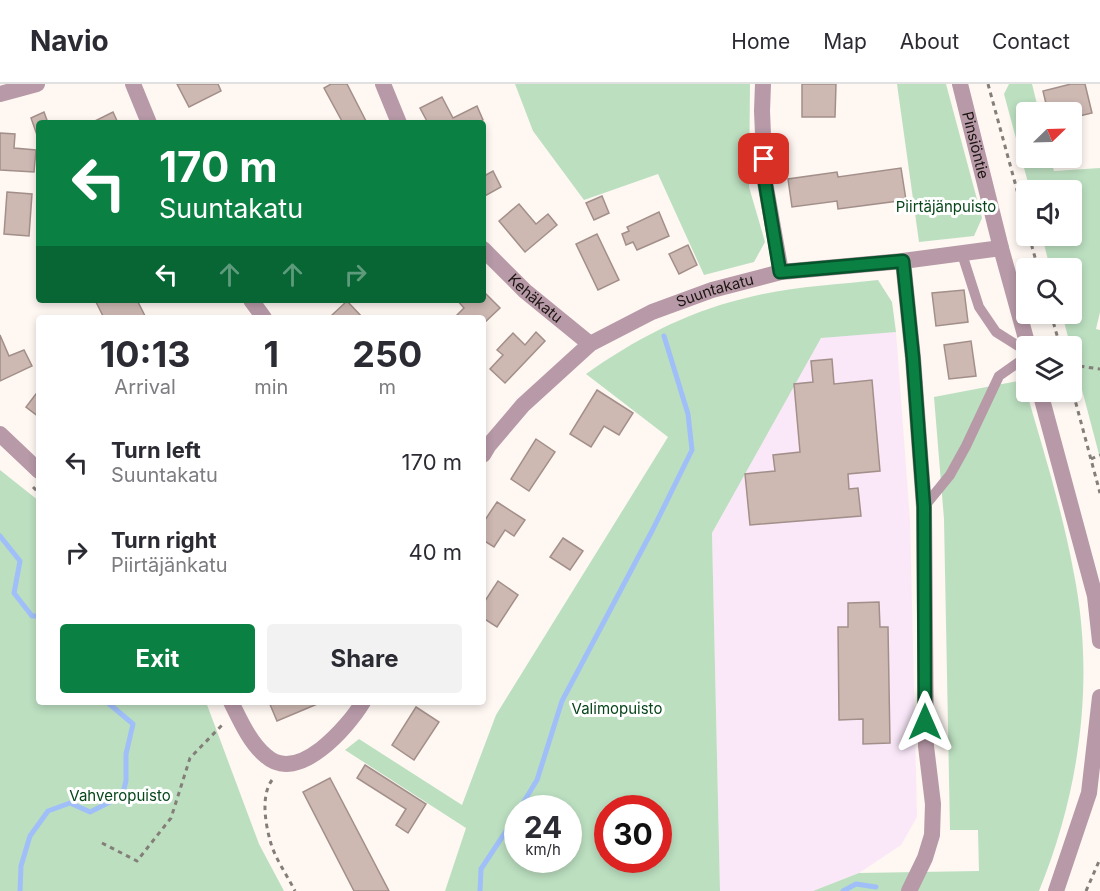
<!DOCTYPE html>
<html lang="en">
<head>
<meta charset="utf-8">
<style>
	:root { --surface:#fff; --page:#f2f2f3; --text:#2b2b33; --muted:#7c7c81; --line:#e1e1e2; --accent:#0b8043 }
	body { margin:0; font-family:Inter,sans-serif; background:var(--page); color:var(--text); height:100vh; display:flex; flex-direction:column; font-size:22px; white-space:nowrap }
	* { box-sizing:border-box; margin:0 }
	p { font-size:20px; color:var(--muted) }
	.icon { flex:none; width:33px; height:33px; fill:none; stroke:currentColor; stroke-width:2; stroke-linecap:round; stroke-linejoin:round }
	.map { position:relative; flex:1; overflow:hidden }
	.side { position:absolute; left:36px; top:231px; width:450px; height:390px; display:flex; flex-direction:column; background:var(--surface); border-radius:6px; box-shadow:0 3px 9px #0003 }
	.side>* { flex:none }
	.guide { position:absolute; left:36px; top:36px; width:450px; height:183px; border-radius:6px; box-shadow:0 3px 9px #0003; background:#0b8043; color:#fff; overflow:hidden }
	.needle { width:39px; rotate:67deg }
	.tools { position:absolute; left:1016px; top:18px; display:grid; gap:12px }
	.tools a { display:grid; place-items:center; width:66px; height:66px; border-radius:6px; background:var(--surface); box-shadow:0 3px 9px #0003; font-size:30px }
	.speed { position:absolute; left:504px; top:711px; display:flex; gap:12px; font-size:30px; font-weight:700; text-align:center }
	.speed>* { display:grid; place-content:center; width:78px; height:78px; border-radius:50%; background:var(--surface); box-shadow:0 3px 9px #0003; line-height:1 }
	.speed small { font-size:15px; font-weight:400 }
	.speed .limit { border:9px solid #d22; background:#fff; color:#111 }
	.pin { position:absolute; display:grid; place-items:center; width:51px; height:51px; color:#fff; margin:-26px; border-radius:12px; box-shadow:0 3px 9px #0006 }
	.me { position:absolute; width:66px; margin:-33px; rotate:0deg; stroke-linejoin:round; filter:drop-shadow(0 0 4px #0008) }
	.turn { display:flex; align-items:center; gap:21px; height:126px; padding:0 24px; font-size:27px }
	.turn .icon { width:78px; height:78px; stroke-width:2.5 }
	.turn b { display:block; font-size:42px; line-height:51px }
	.lanes { display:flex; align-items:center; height:57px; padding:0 24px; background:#0003; justify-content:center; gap:30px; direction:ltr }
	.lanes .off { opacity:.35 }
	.eta { display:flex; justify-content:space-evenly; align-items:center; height:102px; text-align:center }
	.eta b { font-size:36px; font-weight:700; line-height:42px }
	.action { display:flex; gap:12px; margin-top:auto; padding:12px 24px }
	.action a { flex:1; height:69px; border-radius:6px; background:var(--accent); color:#fff; font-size:24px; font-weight:700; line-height:69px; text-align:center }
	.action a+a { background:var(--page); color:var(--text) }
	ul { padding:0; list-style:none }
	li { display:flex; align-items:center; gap:18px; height:90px; padding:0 24px }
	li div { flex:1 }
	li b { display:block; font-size:22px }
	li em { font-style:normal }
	header { display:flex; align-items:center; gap:36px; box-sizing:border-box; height:84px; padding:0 30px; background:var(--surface); border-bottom:2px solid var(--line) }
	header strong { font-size:28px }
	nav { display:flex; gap:33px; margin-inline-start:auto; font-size:21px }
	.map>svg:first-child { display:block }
</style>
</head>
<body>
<header>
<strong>Navio</strong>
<nav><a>Home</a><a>Map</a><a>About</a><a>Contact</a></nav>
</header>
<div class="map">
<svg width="1100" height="807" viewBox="0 0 1100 807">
	<rect width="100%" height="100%" fill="#fef7f2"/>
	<polygon fill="#fae8f9" points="896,248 910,436 917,733 901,761 859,789 813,807 720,807 712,449 821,253"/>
	<g fill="#bcdfc0" fill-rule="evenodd">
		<polygon points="515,0 750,0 749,103 765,158 754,178 704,191 658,90 584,116 533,47"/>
		<polygon points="897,0 946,0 982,134 974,152 919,158"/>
		<polygon points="1009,0 1032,0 1039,28 1026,28 1026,74 1050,74 1054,87 1100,84 1100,228 1096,245 1100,246 1100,374 1062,230 1071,230 1071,184 1050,184 1042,152 1071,152 1071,106 1030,106 1004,10"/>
		<path d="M878,196L892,218L896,248L821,254L712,449L720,807H445L466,744L345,666L359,655L462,721L496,631L668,353L586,290C634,256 685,229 742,215C786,203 833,201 878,196ZM518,724H568V776H518ZM608,724H658V776H608Z"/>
		<path d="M1023,296C1041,359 1062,424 1074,490C1095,596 1080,707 1039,807H813L859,789L979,787L978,746H950L944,435L934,313Z"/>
		<polygon points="0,386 39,417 39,618 206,618 259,760 284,807 0,807"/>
	</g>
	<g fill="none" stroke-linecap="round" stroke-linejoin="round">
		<g stroke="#a0bff9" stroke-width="5">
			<polyline points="0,452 20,477 14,509 32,532 39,532"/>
			<polyline points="520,724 537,696 562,617 653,445 692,366 688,330 664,252"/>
			<polyline points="20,807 21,782 30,752 48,727 70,719 90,728 122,712 126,697 126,670 133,640 107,618"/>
			<polyline points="480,807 481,785 518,729"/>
			<polyline points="843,807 856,800 876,803"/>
		</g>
	</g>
	<g fill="#cdb8b2" stroke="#a38f8a" stroke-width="1.5">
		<polygon points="177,0 218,0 221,7 189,23"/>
		<polygon points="331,0 347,0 367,39 343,39 324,4"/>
		<polygon points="802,0 836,0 835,33 802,33"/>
		<polygon points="1071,0 1085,0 1092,29 1071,34 1071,28 1048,28 1043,7"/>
		<polygon points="442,13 453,34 477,22 483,36 477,39 428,39 420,24"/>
		<polygon points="44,28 48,39 39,39 39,50 37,51 31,34"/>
		<polygon points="113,28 118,39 91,39"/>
		<polygon points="0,49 15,50 14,64 36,66 34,88 0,86"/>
		<polygon points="901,84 906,116 838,125 837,117 792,123 788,95 837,88 838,93"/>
		<polygon points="483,86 486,91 493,87 501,103 483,113"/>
		<polygon points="7,108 32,110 29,152 4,150"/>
		<polygon points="602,112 609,129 594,136 586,119"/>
		<polygon points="519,120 536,140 548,130 557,141 525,168 499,137"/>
		<polygon points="659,128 669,152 637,166 633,158 626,161 622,150 629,147 627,143"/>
		<polygon points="597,150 619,196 598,206 576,160"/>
		<polygon points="688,161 697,181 679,190 669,170"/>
		<polygon points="964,206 968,238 936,242 932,209"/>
		<polygon points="483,207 500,224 483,240 483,234 454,234 464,224 457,216 483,216"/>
		<polygon points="95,216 137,216 145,232 141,234 104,234"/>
		<polygon points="347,217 363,234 333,234 331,232"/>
		<polygon points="536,248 545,257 505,299 490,285 503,271 497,266 513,249 525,261"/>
		<polygon points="0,251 9,272 24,266 32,282 0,297"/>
		<polygon points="971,257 976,292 949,295 944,261"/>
		<polygon points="832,275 834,300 872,296 880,387 848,390 849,405 858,404 861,432 750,441 745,390 775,387 773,371 800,368 794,300 813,298 811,277"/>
		<polygon points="39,306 39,333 26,323"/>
		<polygon points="597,306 633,329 619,351 604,342 591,363 570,350"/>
		<polygon points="536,355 555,368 529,407 511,395"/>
		<polygon points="497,418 525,436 514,452 505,446 494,463 483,456 483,439"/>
		<polygon points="563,454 583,467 570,486 550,473"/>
		<polygon points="498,497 518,511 497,543 483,534 483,520"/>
		<polygon points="879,518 880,543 888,543 890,659 863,660 863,635 839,636 838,543 848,543 848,519"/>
		<polygon points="269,618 322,618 277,637"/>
		<polygon points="416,623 439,638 414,676 392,661"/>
		<polygon points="365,681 426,720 408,749 396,741 406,725 357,694"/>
		<polygon points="330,694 389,807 354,807 303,708"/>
	</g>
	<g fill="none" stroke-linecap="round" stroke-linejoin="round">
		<g stroke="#847e79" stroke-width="3" stroke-dasharray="4.5 4.5" stroke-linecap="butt">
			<polyline points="988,0 1026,139"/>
			<polyline points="1029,152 1038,184"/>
			<polyline points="1051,230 1060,262"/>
			<polyline points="1071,281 1100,285"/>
			<polyline points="1071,301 1100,409"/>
			<polyline points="1091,375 1100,371"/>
			<polyline points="33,403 39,409"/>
			<path d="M272,696C261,711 265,738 270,756C274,773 287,791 295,807"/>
			<polyline points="102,759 137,777 171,734 190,674 224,639"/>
			<polyline points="1086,807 1100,775"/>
		</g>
		<g stroke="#b799a7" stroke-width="10">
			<polyline points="962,170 979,223 996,248 1026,267"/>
			<polyline points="924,423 950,391 966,362 999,292 1026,273"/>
		</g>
		<g stroke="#b799a7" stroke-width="16">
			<polyline points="133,0 149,39"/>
			<polyline points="383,0 399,39"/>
			<polyline points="763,0 762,27 765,98 781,188"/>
			<polyline points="0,10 37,0"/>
			<path id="s1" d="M483,165L525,207L590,260"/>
			<polyline points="903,177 913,274 924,423 926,662 933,720 932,751 925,774 909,807"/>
			<polyline points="251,216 264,234"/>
			<polyline points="0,350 39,387"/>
			<path id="s2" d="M483,371L489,361L523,321L590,260L652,228L712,206L781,188L903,177L1001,164"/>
			<path d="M231,618C240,636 250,659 266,672C298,701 348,643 363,618"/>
		</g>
		<g stroke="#b799a7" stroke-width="16">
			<path id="s3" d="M960,0L1001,164L1028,262"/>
			<polyline points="1040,308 1095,512 1100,557"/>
			<polyline points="1056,807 1089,709 1100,613"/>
		</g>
	</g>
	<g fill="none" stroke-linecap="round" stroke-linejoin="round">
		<defs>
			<polyline id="route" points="764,75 765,98 780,188 903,177 913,274 924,423 925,638"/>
		</defs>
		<use href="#route" stroke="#07532c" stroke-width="15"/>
		<use href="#route" stroke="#0b8043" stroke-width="10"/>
	</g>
	<g text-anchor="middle" stroke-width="6" stroke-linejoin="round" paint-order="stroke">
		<g font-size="15" fill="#1b1611" stroke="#fff">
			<text dy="5" stroke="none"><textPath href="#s3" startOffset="63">Pinsiöntie</textPath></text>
			<text dy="5" stroke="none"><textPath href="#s2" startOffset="291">Suuntakatu</textPath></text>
			<text dy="5" stroke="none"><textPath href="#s1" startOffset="72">Kehäkatu</textPath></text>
		</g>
		<g font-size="15" fill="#064619" stroke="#fff">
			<text x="946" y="128">Piirtäjänpuisto</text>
			<text x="617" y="630">Valimopuisto</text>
			<text x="120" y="717">Vahveropuisto</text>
		</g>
	</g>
</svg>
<div class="tools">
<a><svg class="needle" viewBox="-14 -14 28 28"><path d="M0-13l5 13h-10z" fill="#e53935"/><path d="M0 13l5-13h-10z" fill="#7c7c81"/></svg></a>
<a><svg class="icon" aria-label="sound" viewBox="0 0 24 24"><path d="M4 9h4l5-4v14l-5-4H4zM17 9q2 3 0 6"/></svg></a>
<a><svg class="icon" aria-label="search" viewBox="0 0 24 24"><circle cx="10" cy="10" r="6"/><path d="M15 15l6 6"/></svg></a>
<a><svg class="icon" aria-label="layers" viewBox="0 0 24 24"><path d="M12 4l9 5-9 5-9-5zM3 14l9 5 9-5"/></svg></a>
</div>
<div class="speed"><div>24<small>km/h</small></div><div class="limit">30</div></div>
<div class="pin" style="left:764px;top:75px;background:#d93025"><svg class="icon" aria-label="arrive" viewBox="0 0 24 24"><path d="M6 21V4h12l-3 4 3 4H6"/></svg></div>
<svg class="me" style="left:925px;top:638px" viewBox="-20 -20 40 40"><path d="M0-17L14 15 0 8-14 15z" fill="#0b8043" stroke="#fff" stroke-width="4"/></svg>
<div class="guide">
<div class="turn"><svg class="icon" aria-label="left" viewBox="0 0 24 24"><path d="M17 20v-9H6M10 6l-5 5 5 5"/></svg><div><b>170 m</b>Suuntakatu</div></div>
<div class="lanes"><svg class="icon" aria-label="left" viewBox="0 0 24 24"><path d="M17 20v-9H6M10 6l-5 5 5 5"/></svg><svg class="icon off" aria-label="ahead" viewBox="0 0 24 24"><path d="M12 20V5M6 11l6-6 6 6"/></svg><svg class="icon off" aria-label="ahead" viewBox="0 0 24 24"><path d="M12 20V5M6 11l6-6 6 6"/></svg><svg class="icon off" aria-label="right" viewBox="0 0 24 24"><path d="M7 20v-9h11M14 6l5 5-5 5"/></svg></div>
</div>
<section class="side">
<div class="eta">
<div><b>10:13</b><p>Arrival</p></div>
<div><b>1</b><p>min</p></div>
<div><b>250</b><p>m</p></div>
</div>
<ul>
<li><svg class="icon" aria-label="left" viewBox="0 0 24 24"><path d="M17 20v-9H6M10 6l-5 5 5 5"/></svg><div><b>Turn left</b><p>Suuntakatu</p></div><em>170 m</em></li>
<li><svg class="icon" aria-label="right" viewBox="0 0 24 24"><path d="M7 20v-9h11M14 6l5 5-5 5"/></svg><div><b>Turn right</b><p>Piirtäjänkatu</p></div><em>40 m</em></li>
</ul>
<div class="action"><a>Exit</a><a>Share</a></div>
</section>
</div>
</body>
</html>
